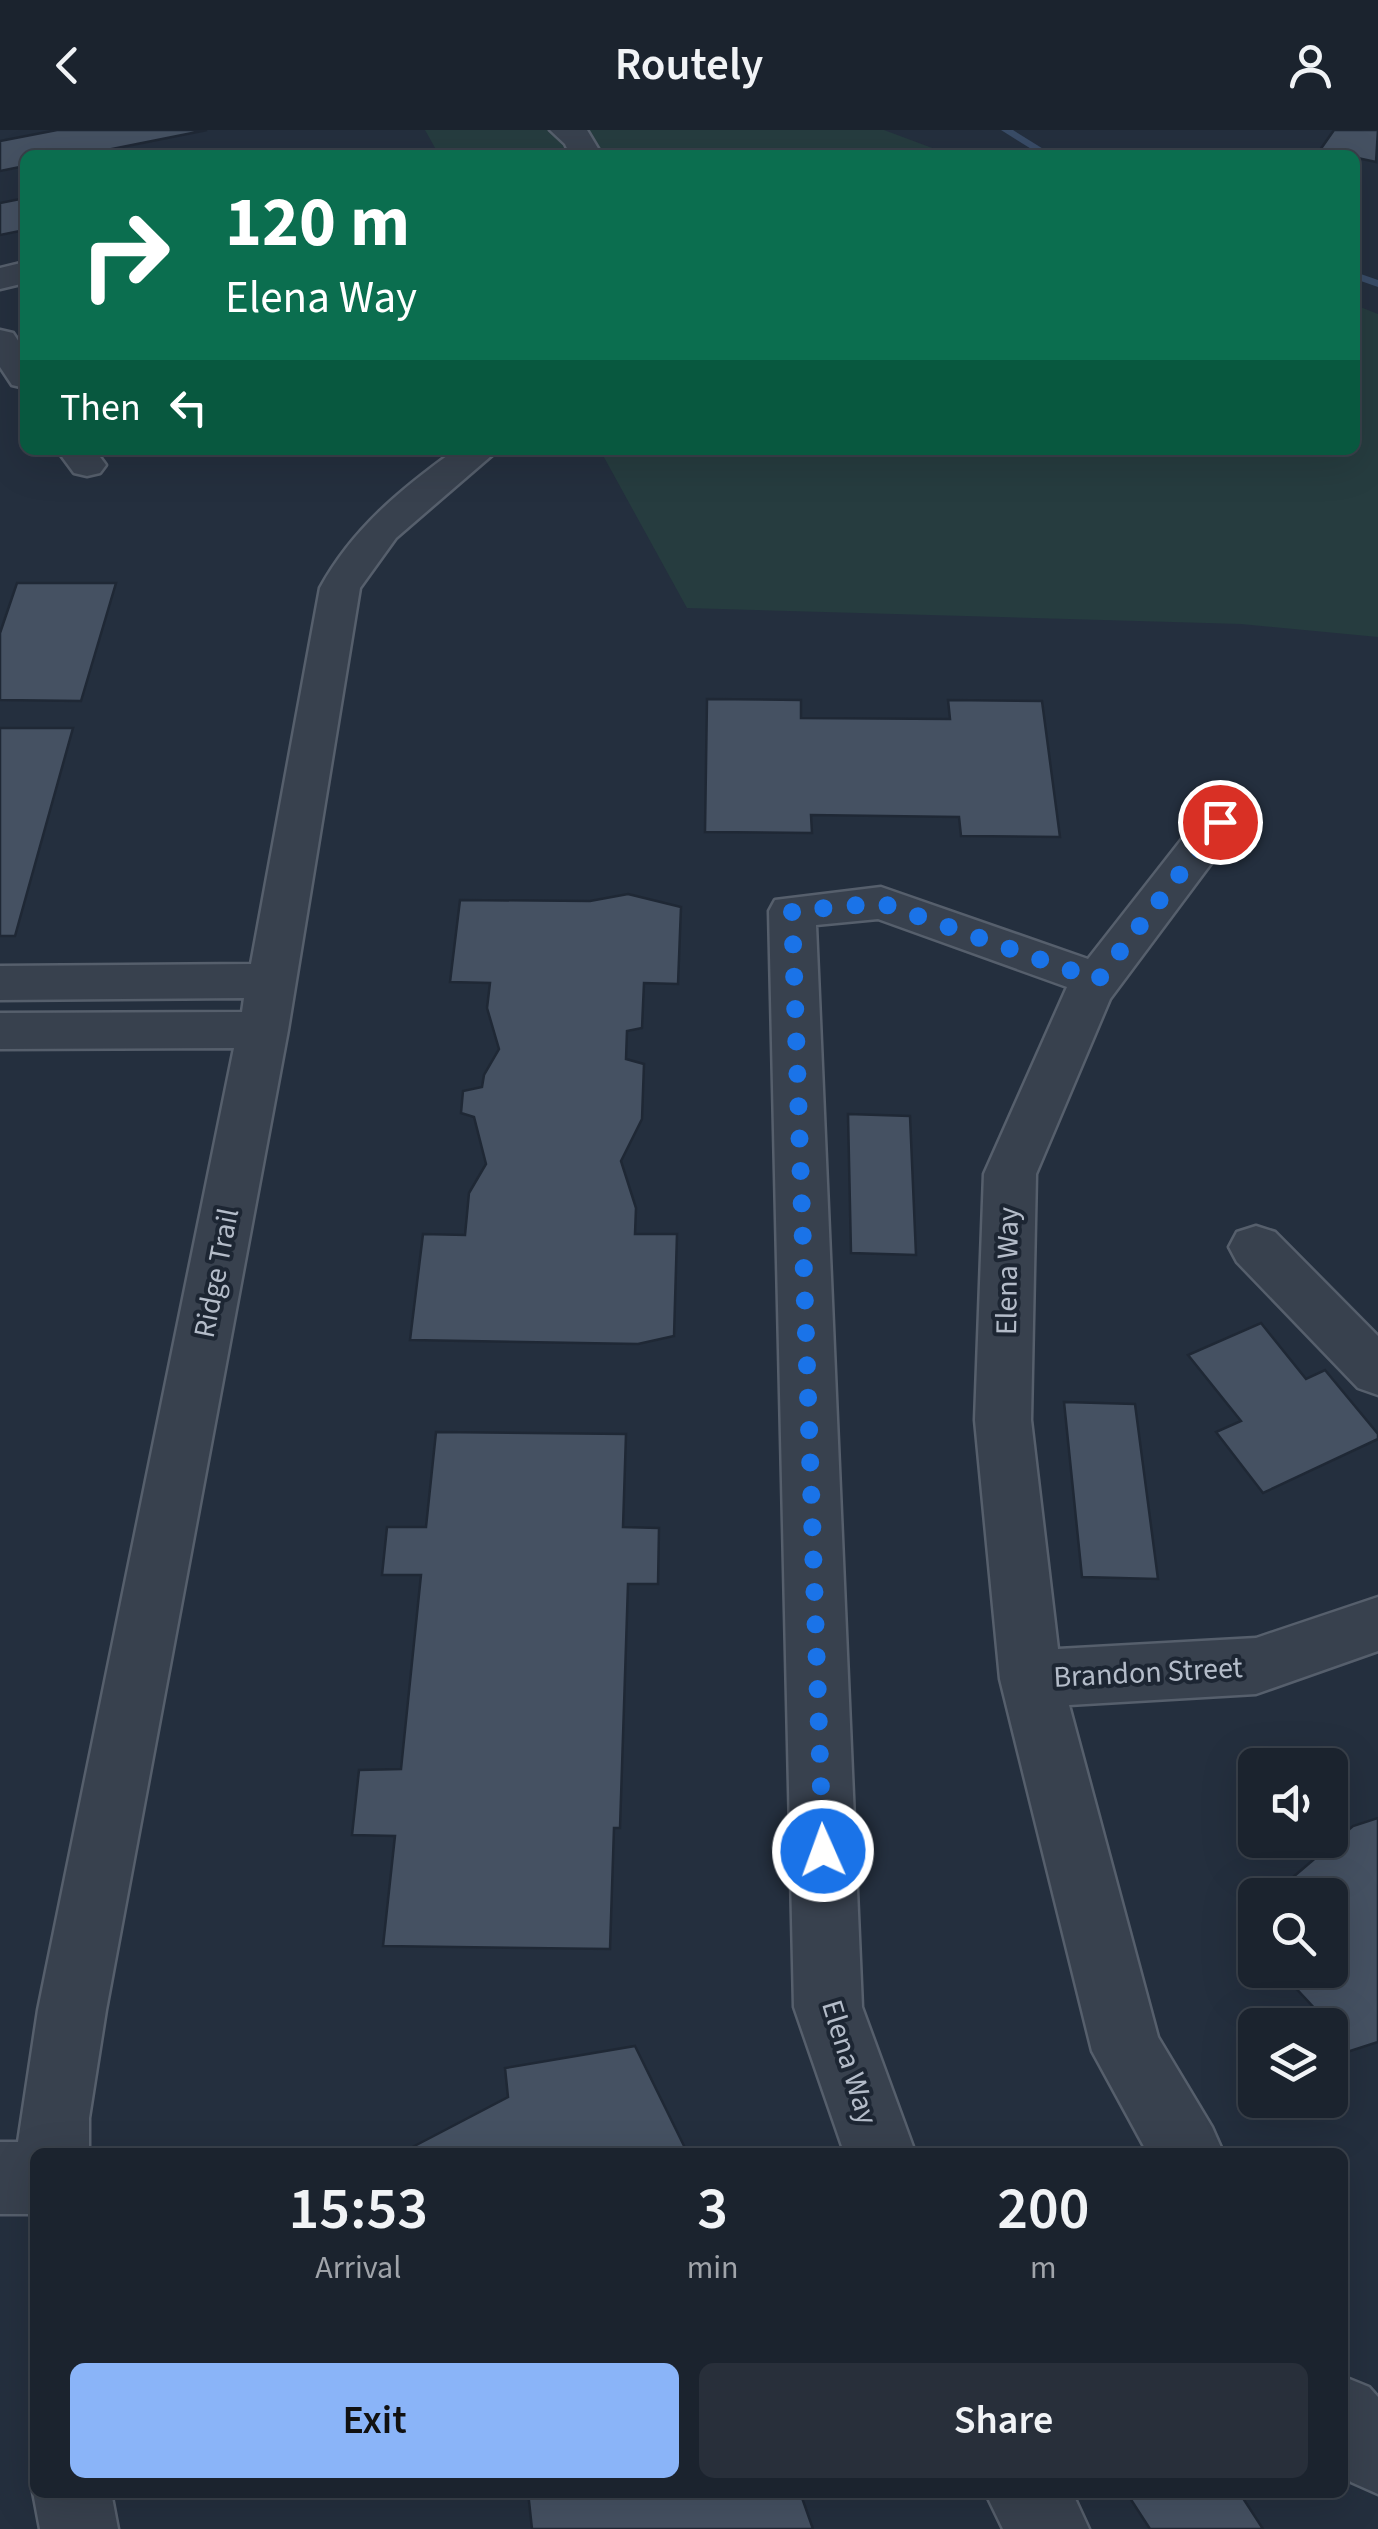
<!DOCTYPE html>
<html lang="en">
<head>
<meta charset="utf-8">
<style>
	:root { --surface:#1b232e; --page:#282f3a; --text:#f1f3f6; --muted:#a0a4aa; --line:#39404a; --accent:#8ab4f8 }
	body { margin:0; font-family:"Source Sans 3",sans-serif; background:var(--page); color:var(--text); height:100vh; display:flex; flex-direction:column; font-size:38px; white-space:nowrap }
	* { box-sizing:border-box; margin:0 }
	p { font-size:32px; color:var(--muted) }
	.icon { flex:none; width:55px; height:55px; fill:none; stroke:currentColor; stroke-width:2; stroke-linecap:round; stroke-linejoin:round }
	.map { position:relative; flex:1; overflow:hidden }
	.side { position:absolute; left:30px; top:2018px; width:1318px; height:350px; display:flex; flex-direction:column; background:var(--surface); border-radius:15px; box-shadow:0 10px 40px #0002,0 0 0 2px var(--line) }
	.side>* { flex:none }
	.top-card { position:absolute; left:20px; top:20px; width:1340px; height:305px; border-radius:15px; box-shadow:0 10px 40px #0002,0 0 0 2px var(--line); background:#0b6e4f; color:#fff; overflow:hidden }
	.controls { position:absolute; left:1238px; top:1618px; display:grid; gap:20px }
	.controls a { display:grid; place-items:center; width:110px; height:110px; border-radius:15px; background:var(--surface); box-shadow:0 10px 40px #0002,0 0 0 2px var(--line); font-size:50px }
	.pin { position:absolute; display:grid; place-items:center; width:85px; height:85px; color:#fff; margin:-42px; border:5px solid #fff; border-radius:50%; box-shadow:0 2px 10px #0007 }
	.me { position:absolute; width:110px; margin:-55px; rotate:358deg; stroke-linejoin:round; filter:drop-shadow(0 0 8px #0008) }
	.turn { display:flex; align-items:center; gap:35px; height:210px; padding:0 40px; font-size:45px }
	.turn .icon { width:130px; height:130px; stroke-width:2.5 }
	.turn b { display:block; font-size:70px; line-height:85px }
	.then { display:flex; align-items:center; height:95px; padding:0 40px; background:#0003; gap:20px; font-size:38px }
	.eta { display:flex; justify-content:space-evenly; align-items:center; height:170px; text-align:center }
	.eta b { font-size:60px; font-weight:600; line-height:70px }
	.cta { display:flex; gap:20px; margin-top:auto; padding:20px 40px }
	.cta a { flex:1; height:115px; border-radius:15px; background:var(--accent); color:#111; font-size:40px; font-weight:600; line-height:115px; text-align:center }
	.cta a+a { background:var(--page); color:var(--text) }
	header { display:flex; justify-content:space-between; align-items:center; height:130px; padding:0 40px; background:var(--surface); font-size:45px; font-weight:600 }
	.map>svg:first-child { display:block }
</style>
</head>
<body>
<header><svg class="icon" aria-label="back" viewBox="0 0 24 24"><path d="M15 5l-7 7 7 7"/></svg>Routely<svg class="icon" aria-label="person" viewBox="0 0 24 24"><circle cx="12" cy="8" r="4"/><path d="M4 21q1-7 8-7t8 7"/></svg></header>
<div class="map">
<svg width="1378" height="2399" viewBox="0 0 1378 2399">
	<rect width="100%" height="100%" fill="#242f3e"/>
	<g fill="#263c3f">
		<polygon points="425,0 884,0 951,25 439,25"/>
		<polygon points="1355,175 1378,184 1378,507 1241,494 687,478 600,320 1355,320"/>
	</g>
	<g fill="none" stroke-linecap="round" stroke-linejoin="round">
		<g fill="#394c67" fill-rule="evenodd">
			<polygon points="1001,0 1013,0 1053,25 1041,25"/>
			<polygon points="1355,142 1378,150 1378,157 1355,149"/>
		</g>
	</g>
	<g fill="#455162" stroke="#1f2835" stroke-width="2.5">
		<polygon points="57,0 207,0 82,25 25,25 25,36 0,41 0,11"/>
		<polygon points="1334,0 1378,0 1376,32 1320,20"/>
		<polygon points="25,68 25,100 0,105 0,73"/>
		<polygon points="17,453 116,453 81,571 0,570 0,503"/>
		<polygon points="707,569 801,570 801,588 950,589 948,570 1042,571 1060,707 961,706 959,687 811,685 812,703 705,702"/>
		<polygon points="0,598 73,598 15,806 0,806"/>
		<polygon points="628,764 681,777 678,854 644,853 642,898 627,901 626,929 644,934 642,989 621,1031 636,1078 635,1104 677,1104 674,1206 638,1214 410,1210 423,1104 465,1105 469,1063 486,1034 474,987 461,983 463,961 482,957 484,945 499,919 487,878 490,853 450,852 460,770 590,771"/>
		<polygon points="848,984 910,986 916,1125 851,1123"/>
		<polygon points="1261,1193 1306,1249 1325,1240 1378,1304 1378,1309 1263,1363 1216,1302 1241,1291 1188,1225"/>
		<polygon points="1064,1272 1135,1274 1158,1449 1082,1447"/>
		<polygon points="436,1302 626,1304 623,1397 659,1398 658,1454 628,1454 620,1698 614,1698 610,1819 383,1816 395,1706 352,1705 359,1640 401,1639 421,1445 382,1445 387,1397 426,1397"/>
		<polygon points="1378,1688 1378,1912 1344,1923 1330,1895 1279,1840 1330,1840 1330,1765 1272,1765 1353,1696"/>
		<polygon points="635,1916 687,2022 403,2022 508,1967 505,1938"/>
		<polygon points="528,2362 800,2362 813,2399 532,2399"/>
		<polygon points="1126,2362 1239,2362 1263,2399 1150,2399"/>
	</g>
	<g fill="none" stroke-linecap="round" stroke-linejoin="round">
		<defs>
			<g id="street">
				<polygon points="550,0 587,0 602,25 570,25 565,14"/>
				<polygon points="25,132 25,153 0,159 0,138"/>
				<polygon points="0,200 13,203 25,221 25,258 12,255 0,237"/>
				<polygon points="57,320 95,320 106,335 100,343 87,346 74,343"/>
				<path d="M455,320H498L396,408L360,458L288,900L106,1880L89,1988V2022H35V2084H0V2012H18L38,1880L234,918L0,919V883L242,882L244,868L0,870V836L251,834L320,458C352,399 401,359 455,320Z"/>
				<polygon points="1220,677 1236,681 1242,692 1110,869 1036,1044 1031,1290 1058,1519 1256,1508 1378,1467 1378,1521 1256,1564 1069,1575 1158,1907 1212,1997 1223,2022 1147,2022 1092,1921 1000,1549 975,1290 984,1044 1067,857 878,789 816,795 862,1877 915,2022 844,2022 794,1877 769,781 775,770 881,757 1088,829 1204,681"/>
				<polygon points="1256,1096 1275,1102 1378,1206 1378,1265 1358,1258 1237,1132 1229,1117 1237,1102"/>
				<polygon points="1342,2246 1369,2257 1378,2267 1378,2364 1351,2352 1342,2343"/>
				<polygon points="35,2357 35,2362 111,2362 118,2399 40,2399 33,2362"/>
				<polygon points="985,2362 1072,2362 1089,2399 1003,2399"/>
			</g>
		</defs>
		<use href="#street" stroke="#565f6c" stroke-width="5"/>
		<use href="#street" fill="#38414e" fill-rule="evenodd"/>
	</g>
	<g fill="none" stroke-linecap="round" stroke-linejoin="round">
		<polyline stroke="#1a73e8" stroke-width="18" stroke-dasharray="0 32.4" points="823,1721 792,781 881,773 1098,850 1220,692"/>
	</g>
	<g text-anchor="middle" stroke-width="8" stroke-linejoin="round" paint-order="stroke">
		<g font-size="30" fill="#b4bcc9" stroke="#1d2633">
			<text transform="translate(1007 1141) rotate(-89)" y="10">Elena Way</text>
			<text transform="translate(216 1143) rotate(-79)" y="10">Ridge Trail</text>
			<text transform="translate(1148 1542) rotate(-3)" y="10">Brandon Street</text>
			<text transform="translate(850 1932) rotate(73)" y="10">Elena Way</text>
		</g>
	</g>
</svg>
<div class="controls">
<a><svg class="icon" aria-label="sound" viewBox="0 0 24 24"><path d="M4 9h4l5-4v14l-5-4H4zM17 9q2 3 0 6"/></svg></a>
<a><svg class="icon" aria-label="search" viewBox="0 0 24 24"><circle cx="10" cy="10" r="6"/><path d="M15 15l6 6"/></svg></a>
<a><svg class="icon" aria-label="layers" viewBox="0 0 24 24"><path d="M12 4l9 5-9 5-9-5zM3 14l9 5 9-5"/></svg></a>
</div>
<div class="pin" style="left:1220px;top:692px;background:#d93025"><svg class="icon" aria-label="arrive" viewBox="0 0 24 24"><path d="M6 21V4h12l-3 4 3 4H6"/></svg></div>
<svg class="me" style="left:823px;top:1721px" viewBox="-20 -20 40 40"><circle r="17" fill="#1a73e8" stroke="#fff" stroke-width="3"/><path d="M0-11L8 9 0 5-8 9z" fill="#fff"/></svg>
<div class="top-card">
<div class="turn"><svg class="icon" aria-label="right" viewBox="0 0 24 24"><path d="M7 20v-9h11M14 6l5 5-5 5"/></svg><div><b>120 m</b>Elena Way</div></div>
<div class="then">Then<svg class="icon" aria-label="left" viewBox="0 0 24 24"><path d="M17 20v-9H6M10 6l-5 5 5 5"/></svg></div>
</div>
<section class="side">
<div class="eta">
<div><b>15:53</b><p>Arrival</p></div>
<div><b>3</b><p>min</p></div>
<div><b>200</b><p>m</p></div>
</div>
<div class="cta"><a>Exit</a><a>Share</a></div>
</section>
</div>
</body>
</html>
